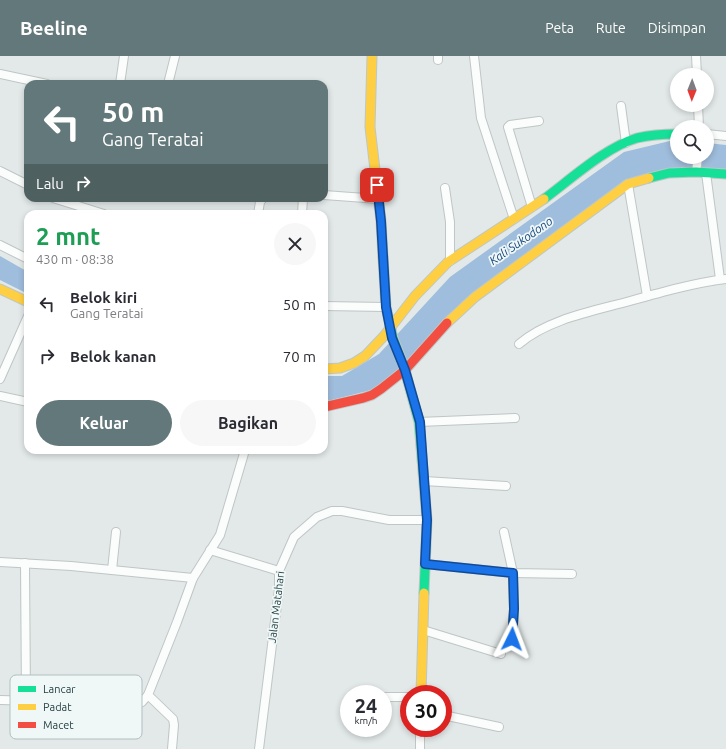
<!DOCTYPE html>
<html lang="id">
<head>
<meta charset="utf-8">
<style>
	:root { --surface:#fff; --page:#f7f7f7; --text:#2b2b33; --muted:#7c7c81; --accent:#63787a }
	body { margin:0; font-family:Ubuntu,sans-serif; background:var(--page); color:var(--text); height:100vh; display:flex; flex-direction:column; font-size:15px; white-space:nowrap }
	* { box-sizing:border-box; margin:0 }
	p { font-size:13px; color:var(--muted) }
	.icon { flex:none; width:22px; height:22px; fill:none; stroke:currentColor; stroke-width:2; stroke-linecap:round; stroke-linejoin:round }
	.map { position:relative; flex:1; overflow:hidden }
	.sheet { position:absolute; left:24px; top:154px; width:304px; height:244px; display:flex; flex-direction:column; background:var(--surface); border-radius:12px; box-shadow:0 2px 6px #0003 }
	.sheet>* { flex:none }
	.guide { position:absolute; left:24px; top:24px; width:304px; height:122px; border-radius:12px; box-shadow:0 2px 6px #0003; background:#63787a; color:#fff; overflow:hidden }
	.needle { width:26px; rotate:181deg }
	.tools { position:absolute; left:670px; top:12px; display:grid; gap:8px }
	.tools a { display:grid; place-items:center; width:44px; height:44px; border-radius:50%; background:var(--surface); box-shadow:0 2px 6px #0003; font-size:20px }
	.speed { position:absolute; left:340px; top:629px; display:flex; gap:8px; font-size:20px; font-weight:700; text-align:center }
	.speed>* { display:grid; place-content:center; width:52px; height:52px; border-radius:50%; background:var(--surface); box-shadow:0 2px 6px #0003; line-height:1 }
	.speed small { font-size:10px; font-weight:400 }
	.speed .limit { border:6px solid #d22; background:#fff; color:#111 }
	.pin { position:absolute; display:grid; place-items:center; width:34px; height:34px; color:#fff; margin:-17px; border-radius:8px; box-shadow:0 2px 6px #0006 }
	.me { position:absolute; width:44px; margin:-22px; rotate:3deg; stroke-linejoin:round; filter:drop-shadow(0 0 3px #0008) }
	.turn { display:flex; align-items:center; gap:14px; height:84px; padding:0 12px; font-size:18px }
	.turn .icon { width:52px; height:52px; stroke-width:2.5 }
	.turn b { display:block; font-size:28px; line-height:34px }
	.then { display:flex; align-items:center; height:38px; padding:0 12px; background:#0003; gap:8px; font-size:15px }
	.round { display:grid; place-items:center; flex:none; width:42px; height:42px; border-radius:21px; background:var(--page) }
	.overview { display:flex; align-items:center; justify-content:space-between; height:68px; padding:0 12px }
	h1 { font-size:24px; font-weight:700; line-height:30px; color:#1e9e55 }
	.primary-button { display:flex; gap:8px; margin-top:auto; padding:8px 12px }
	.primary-button a { flex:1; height:46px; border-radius:24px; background:var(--accent); color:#fff; font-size:16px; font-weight:700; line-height:46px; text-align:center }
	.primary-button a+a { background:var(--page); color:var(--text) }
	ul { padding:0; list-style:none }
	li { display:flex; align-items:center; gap:12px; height:52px; padding:0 12px }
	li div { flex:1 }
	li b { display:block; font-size:15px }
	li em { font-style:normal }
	header { display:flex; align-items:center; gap:24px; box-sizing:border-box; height:56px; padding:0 20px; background:var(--accent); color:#fff }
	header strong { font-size:19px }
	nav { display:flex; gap:22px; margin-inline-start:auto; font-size:14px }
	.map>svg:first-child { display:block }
</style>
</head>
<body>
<header>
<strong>Beeline</strong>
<nav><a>Peta</a><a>Rute</a><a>Disimpan</a></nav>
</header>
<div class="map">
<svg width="726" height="693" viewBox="0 0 726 693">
	<rect width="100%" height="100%" fill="#e2e9e8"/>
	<g fill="#9fbddc">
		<polygon points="674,84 677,84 677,101 707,101 707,87 726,89 726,114 625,124 463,245 411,304 375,333 324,346 324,320 342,320 379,298 450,221 624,96"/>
		<polygon points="0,200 28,216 28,238 0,224"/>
	</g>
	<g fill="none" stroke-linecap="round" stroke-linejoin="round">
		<defs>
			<g id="street">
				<polyline points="474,0 481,62 514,163"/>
				<polyline points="696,0 697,19"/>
				<polyline points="438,4 438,0"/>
				<polyline points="0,18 47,28"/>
				<polyline points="120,28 124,0"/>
				<polyline points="168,28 175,0"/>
				<polyline points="698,49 699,71"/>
				<polyline points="621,50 626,87"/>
				<polyline points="707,78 726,80"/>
				<polyline points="0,115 28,129"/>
				<polyline points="696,116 698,101"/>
				<polyline points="706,117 720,223"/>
				<polyline points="628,128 647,240"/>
				<polyline points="445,132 450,166 450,205"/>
				<polyline points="324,139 379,143"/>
				<polyline points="53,142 104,158"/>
				<polyline points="532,151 508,71 510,69 539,65"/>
				<polyline points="258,158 260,146 263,142"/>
				<polyline points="302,158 303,142"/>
				<polyline points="0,189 28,203"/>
				<polyline points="324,250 386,251"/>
				<path d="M519,288C548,263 594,255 630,245C662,236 694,227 726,223"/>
				<polyline points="0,323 28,260"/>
				<polyline points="0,340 28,346"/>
				<polyline points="419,366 515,362"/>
				<polyline points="424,425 506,430"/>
				<polyline points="504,476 513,517 514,553 512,583"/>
				<polyline points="210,494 279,515"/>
				<polyline points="0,506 71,510 193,522"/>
				<polyline points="25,507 26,645"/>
				<polyline points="425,508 513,517 572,518"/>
				<polyline points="112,514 116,476"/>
				<polyline points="423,574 501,598"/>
				<polyline points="148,639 173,663 174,669 172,693"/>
				<polyline points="383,641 409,641"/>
				<polyline points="0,644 38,645 109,651 135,650 142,646 148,639 177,566 193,522 220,479 245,394"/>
				<polyline points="443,659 499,671"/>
				<polyline points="259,693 279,533 279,515 294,481 317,461 332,455 342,455 389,464 427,464"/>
				<polyline points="420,693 420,672"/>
			</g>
			<g id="fast">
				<polyline points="649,122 669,117 696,116 726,118"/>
				<path d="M544,143C571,123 606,91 637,82C650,79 664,78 677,78"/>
				<polyline points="383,201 386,251 393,282 405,314 419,366 427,464 424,537"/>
			</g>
			<g id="slow">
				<polyline points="372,0 370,71 381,165 383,201"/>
				<polyline points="0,233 28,246"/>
				<polyline points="447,267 475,241 628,128 649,122"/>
				<polyline points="324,313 340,312 354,307 365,300 384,280 415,240 448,206 544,143"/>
				<polyline points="421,638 424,537"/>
			</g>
			<polyline id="jam" points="324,351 363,342 372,339 381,333 405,314 447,267"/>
		</defs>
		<use href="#street" stroke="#bfc6c5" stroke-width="10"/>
		<use href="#fast" stroke="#bec7c6" stroke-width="11"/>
		<use href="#slow" stroke="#bec7c6" stroke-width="11"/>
		<use href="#jam" stroke="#bec7c6" stroke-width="11"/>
		<use href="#street" stroke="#fbfcfc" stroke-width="8"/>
		<use href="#fast" stroke="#16e098" stroke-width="9"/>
		<use href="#slow" stroke="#ffcf43" stroke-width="9"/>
		<use href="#jam" stroke="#f24e42" stroke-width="9"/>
	</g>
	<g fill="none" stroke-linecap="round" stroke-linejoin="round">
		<defs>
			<polyline id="route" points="377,129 381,165 386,251 392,282 405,314 420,366 427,464 425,508 513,517 514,553 512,583"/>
		</defs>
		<use href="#route" stroke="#114b97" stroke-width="10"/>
		<use href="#route" stroke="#1a73e8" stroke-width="7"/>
	</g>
	<g text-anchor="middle" stroke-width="3.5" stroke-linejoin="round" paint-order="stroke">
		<g font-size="11" fill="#1f3b3e" stroke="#f0f8f7">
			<text transform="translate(276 551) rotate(-83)" y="4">Jalan Matahari</text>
		</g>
		<g font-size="12" font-style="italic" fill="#14467f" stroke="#f0f8f7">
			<text transform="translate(521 185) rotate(-35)" y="4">Kali Sukodono</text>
		</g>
	</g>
	<rect x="10" y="619" width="132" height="64" rx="6" fill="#f0f8f7" stroke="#b1bfc0" stroke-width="1"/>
	<rect x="18" y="630" width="18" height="6" fill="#16e098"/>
	<rect x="18" y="648" width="18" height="6" fill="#ffcf43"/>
	<rect x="18" y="666" width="18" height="6" fill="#f24e42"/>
	<g font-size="11" fill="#1f3b3e">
		<text x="43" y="637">Lancar</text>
		<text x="43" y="655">Padat</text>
		<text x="43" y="673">Macet</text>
	</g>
</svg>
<div class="tools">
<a><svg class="needle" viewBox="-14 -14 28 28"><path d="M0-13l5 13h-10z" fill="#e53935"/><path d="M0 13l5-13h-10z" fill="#7c7c81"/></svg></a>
<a><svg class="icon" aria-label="search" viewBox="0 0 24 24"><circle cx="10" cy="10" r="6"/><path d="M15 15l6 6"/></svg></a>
</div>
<div class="speed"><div>24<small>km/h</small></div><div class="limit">30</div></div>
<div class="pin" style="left:377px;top:129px;background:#d93025"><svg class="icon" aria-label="arrive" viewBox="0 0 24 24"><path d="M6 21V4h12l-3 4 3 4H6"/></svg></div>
<svg class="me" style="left:512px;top:583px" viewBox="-20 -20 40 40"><path d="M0-17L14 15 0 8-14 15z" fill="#1a73e8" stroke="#fff" stroke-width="4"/></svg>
<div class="guide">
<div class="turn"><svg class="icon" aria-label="left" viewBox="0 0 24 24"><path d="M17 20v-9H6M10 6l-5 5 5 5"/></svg><div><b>50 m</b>Gang Teratai</div></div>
<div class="then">Lalu<svg class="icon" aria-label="right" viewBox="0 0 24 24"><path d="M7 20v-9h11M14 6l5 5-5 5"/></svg></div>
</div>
<section class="sheet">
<div class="overview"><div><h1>2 mnt</h1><p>430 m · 08:38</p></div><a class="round"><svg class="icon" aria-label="close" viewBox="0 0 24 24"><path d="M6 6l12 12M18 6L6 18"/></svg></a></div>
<ul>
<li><svg class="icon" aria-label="left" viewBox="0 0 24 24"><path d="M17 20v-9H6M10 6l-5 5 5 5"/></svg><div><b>Belok kiri</b><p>Gang Teratai</p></div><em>50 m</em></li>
<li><svg class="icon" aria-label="right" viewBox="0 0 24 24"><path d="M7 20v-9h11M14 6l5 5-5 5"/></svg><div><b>Belok kanan</b></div><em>70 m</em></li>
</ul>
<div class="primary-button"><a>Keluar</a><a>Bagikan</a></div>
</section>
</div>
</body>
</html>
